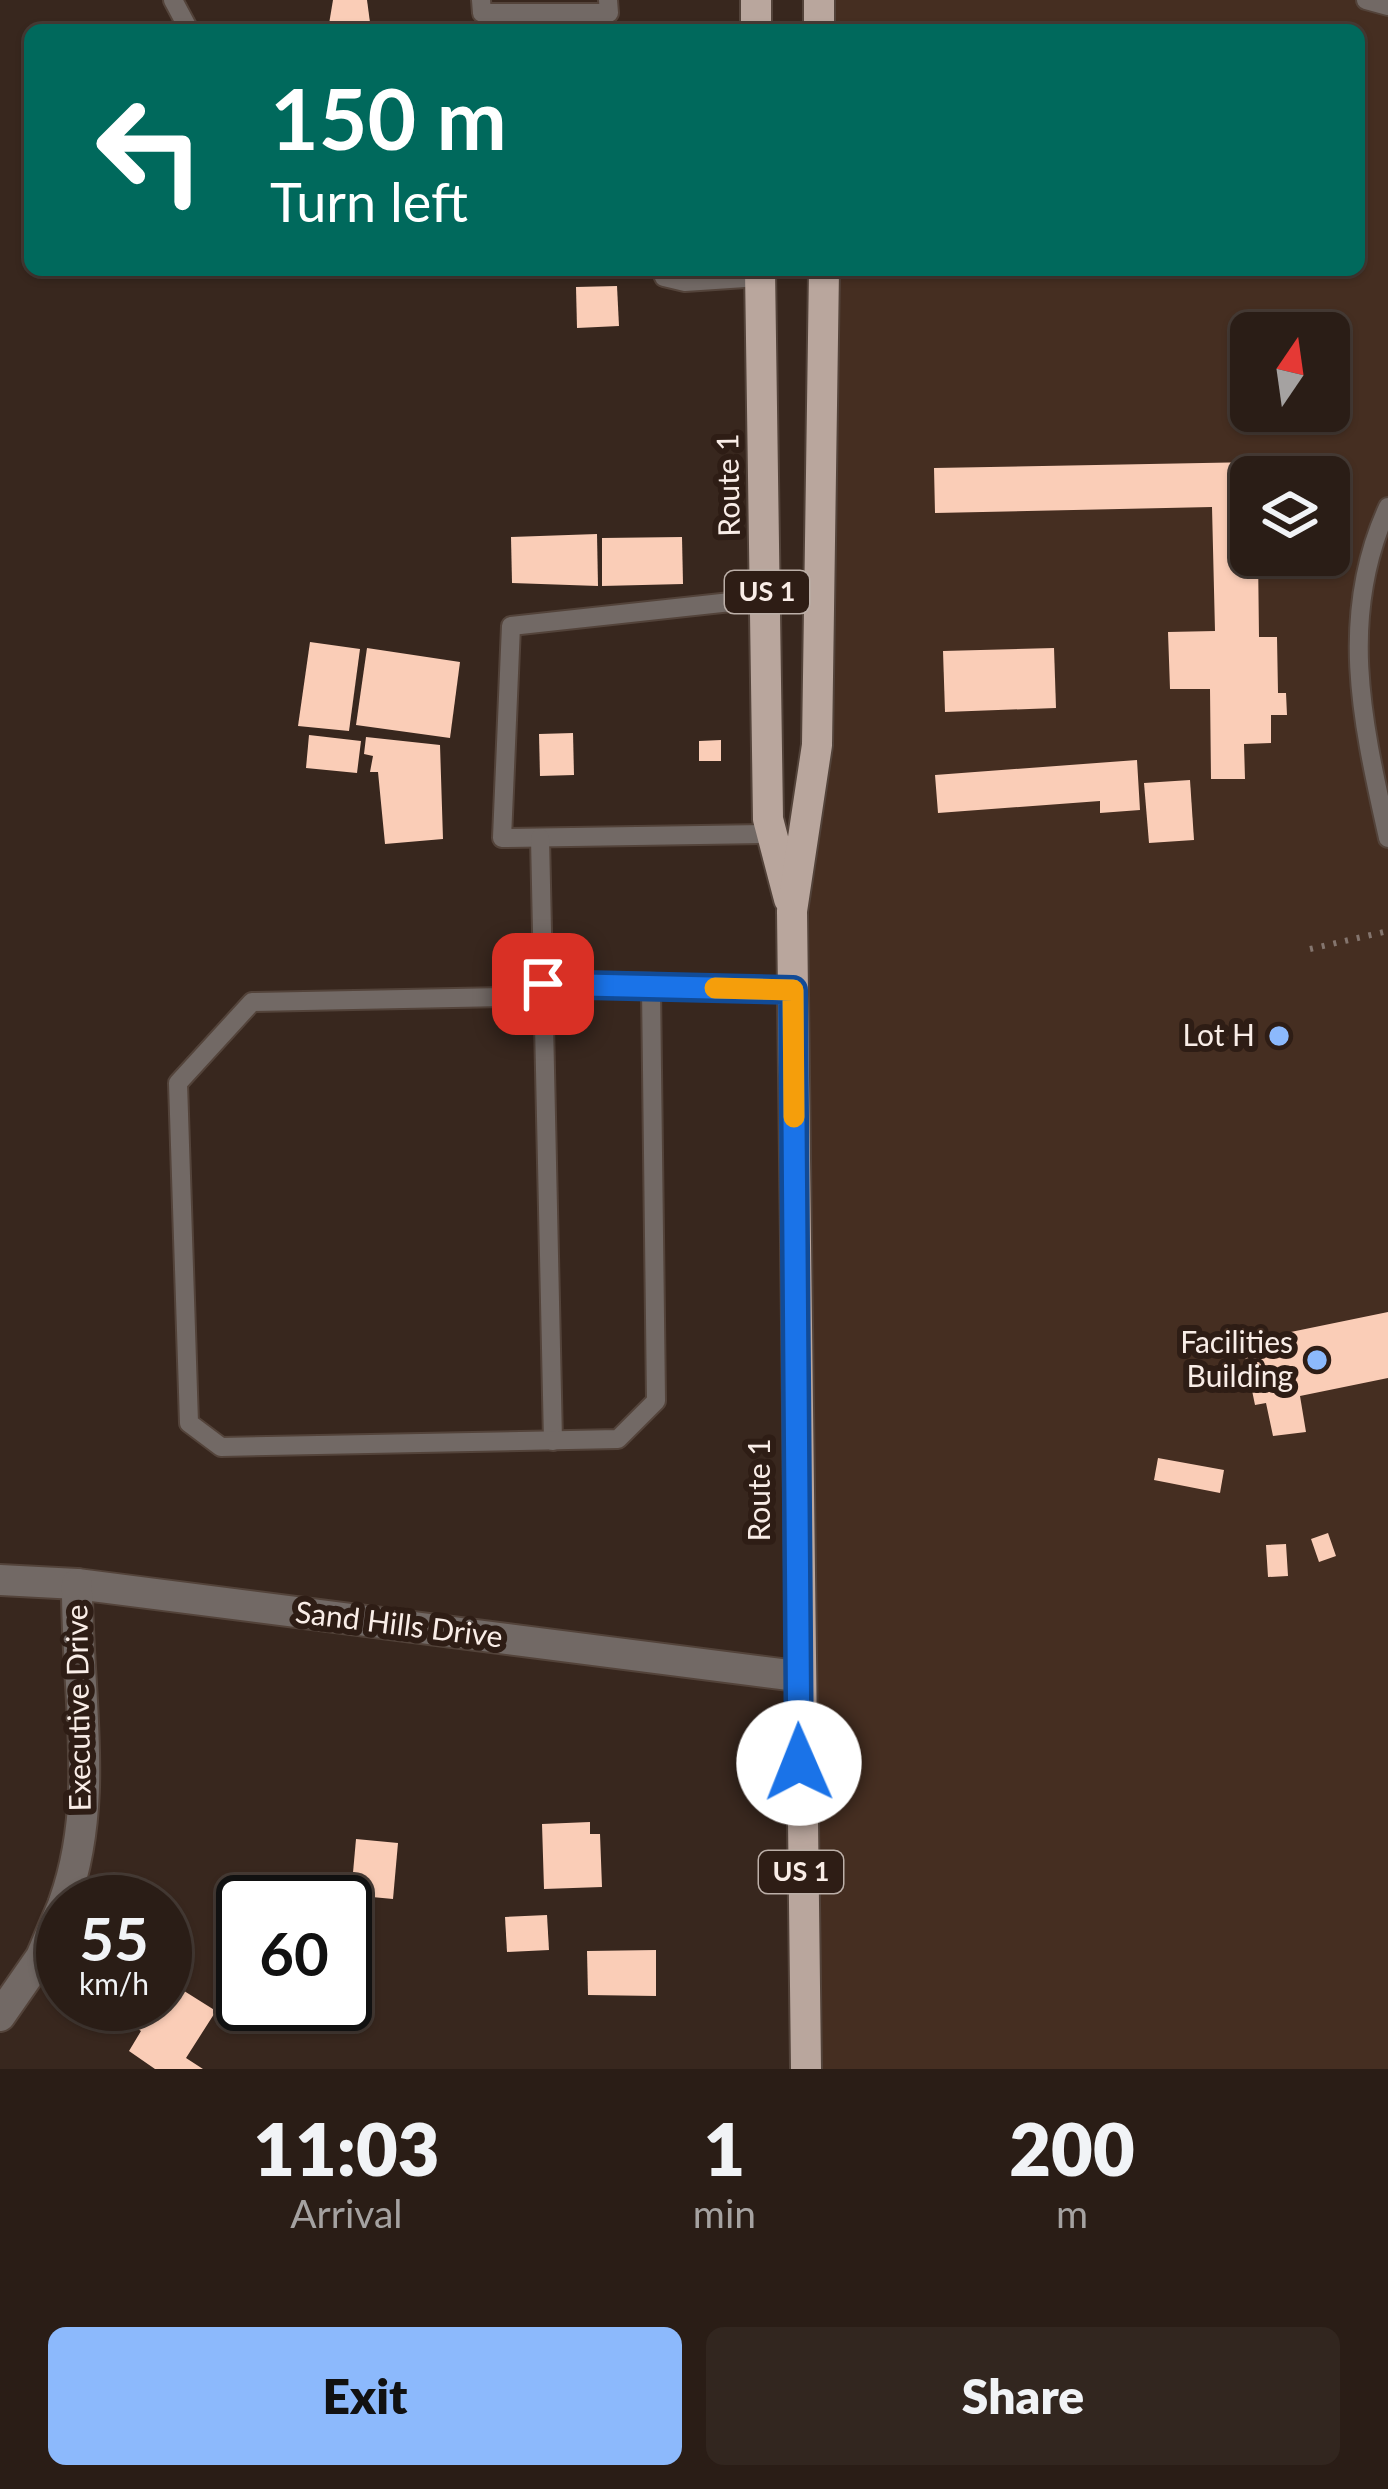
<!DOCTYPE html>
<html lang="en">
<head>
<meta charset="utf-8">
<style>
	:root { --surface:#2a1d16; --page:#32261f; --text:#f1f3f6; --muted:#a5a2a1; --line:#463b35; --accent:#8cb9fc }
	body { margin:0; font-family:Lato,sans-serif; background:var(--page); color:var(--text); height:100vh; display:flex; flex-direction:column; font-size:45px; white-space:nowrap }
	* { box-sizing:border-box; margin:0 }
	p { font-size:39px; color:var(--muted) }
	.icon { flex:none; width:66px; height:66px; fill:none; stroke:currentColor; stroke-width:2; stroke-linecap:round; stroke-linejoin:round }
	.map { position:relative; height:2069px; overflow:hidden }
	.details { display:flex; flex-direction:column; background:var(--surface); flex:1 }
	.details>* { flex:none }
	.hud { position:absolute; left:24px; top:24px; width:1341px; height:252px; border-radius:18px; box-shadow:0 3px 9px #0004,0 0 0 3px var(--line); background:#00695c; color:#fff; overflow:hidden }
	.needle { width:78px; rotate:13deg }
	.fabs { position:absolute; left:1230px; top:312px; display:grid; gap:24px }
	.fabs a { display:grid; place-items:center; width:120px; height:120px; border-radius:18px; background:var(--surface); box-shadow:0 3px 9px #0004,0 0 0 3px var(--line); font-size:60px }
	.speed { position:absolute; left:36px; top:1875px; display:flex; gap:24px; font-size:60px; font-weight:700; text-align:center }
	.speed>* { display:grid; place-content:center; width:156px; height:156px; border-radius:50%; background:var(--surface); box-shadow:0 3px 9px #0004,0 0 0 3px var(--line); line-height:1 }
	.speed small { font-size:30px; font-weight:400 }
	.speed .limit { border:6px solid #111; border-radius:18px; background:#fff; color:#111 }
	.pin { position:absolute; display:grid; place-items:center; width:102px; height:102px; color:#fff; margin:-51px; border-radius:24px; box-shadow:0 6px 18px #0006 }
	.me { position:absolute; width:132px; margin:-66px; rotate:359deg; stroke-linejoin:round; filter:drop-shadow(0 0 9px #0008) }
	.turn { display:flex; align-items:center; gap:42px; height:252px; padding:0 48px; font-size:54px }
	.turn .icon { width:156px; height:156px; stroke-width:2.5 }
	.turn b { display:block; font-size:84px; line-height:102px }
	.eta { display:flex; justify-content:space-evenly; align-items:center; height:204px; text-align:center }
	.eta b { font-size:72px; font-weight:800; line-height:84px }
	.cta { display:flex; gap:24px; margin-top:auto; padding:24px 48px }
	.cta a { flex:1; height:138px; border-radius:18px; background:var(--accent); color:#111; font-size:48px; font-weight:800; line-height:138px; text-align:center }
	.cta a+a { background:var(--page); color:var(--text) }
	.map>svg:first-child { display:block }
</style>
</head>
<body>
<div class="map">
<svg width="1388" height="2069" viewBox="0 0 1388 2069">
	<rect width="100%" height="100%" fill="#38271e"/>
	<path fill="#452e21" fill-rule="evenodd" d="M809,0H1388V2069H810L809,270H1359V30H809ZM1251,333H1329V411H1251ZM1251,477H1329V555H1251Z"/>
	<g fill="#facdb7">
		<polygon points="333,0 367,0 371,30 328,30"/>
		<polygon points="617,286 619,326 577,328 576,287"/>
		<polygon points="1256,462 1251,555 1258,555 1259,637 1277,637 1278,693 1286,693 1287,715 1271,715 1271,743 1244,744 1245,779 1211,779 1210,689 1170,689 1168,632 1215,631 1212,507 935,513 934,468"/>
		<polygon points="597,534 598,586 512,583 511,537"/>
		<polygon points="682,537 683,584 602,586 602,538"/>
		<polygon points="310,642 360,649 349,731 298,726"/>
		<polygon points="367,648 460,662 450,738 356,725"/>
		<polygon points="1054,648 1056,708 945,712 943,651"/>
		<polygon points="573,733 574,775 540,776 539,734"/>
		<polygon points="309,735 361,741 357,773 306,768"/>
		<polygon points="366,737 440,745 443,839 385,844 378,772 370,772 373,756 364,754"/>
		<polygon points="721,740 721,761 699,761 699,741"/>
		<polygon points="1137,760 1140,810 1100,813 1100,801 938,813 935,775"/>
		<polygon points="1190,780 1194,840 1149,843 1144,783"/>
		<polygon points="1388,1312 1388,1378 1300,1396 1306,1432 1273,1436 1266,1403 1255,1405 1242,1342"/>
		<polygon points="1158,1458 1224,1470 1220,1493 1154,1480"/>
		<polygon points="1328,1533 1336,1556 1319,1562 1311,1539"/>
		<polygon points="1286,1544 1288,1576 1268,1577 1266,1545"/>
		<polygon points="590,1822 590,1834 600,1834 602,1887 544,1889 542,1824"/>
		<polygon points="356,1839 398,1843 393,1899 351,1895"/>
		<polygon points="547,1915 549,1950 507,1952 505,1917"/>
		<polygon points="656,1950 656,1996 588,1995 587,1951"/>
		<polygon points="181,1989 216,2011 186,2058 203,2069 155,2069 129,2051 141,2031 130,2024 143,2004 165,2004 165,1996 173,2001"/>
	</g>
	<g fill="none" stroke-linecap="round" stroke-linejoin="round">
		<defs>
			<g id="lane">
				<polyline points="173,0 189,30"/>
				<polyline points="481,0 482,13 609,13 608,0"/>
				<polyline points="1366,0 1388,6"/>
				<polyline points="661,270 664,277 685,282 760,277"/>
				<path d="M1388,507C1337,618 1363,725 1388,838"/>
				<polyline points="767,598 511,626 502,838 770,834"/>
				<polyline points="540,838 553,1441"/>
				<path d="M651,987L656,1401L618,1439L221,1447L189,1423L178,1083L252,1002L504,997C587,970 704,988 793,990"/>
			</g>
			<g id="street">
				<polyline points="0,1580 77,1584 797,1676"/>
				<path d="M64,1902C101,1799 76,1690 77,1584"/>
				<polyline points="0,2016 41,1957 63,1905"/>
			</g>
			<g id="primary">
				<polyline points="756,0 756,30"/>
				<polyline points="819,0 819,30"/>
				<polyline points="760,270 768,819 789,899"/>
				<polyline points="806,2069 792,911 817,745 824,270"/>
			</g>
		</defs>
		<use href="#lane" stroke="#53433a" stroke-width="22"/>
		<use href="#street" stroke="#53433a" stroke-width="34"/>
		<use href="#primary" stroke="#53433a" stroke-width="34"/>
		<polyline stroke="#84756e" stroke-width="6" stroke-dasharray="3 9" stroke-linecap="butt" points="1310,949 1388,931"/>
		<use href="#lane" stroke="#726965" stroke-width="18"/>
		<use href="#street" stroke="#726965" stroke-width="30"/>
		<use href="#primary" stroke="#b9a69d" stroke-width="30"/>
	</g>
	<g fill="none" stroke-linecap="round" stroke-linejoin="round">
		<defs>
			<polyline id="route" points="543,984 793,990 799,1763"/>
		</defs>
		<use href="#route" stroke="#114b97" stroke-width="30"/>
		<use href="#route" stroke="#1a73e8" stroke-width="21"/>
		<polyline stroke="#f59e0b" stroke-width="21" points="715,988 793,990 794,1117"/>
	</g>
	<g fill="#8cb9fc" stroke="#2e1d15" stroke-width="4.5">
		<circle cx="1279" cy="1036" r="12"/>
		<circle cx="1317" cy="1360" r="12"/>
	</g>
	<g text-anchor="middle" stroke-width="12" stroke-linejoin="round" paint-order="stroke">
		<g fill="#2e1d15" stroke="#bcafa8" stroke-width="3">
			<rect x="725" y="571" width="84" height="42" rx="9"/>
			<rect x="759" y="1851" width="84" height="42" rx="9"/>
		</g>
		<g font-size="27" font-weight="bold" fill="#f9ede7">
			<text x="767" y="601">US 1</text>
			<text x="801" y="1881">US 1</text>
		</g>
		<g font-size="30" fill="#f9ede7" stroke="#2e1d15">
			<text transform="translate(729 485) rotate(-91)" y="10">Route 1</text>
			<text transform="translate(760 1490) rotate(-90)" y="10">Route 1</text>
			<text transform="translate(399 1625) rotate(7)" y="10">Sand Hills Drive</text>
			<text transform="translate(79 1708) rotate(-91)" y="10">Executive Drive</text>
		</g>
		<g font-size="30" fill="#f9ede7" stroke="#2e1d15" text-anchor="end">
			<text x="1255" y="1046">Lot H</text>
			<text x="1293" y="1353">Facilities<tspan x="1293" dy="34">Building</tspan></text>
		</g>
	</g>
</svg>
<div class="fabs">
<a><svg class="needle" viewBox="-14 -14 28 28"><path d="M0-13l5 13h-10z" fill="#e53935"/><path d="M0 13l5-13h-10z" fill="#a5a2a1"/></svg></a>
<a><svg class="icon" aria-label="layers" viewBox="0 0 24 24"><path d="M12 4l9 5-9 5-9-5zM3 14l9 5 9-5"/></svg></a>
</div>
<div class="speed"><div>55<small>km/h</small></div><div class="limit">60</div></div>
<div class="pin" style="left:543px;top:984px;background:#d93025"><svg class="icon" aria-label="arrive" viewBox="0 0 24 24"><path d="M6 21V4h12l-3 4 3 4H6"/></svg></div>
<svg class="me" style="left:799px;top:1763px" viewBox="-20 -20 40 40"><circle r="19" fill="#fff"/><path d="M0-13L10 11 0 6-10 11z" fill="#1a73e8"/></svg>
<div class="hud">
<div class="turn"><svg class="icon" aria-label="left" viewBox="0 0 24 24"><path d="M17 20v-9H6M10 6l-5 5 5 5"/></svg><div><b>150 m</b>Turn left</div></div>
</div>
</div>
<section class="details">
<div class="eta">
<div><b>11:03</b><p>Arrival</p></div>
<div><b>1</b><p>min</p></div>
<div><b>200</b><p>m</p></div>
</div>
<div class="cta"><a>Exit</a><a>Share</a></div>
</section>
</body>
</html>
